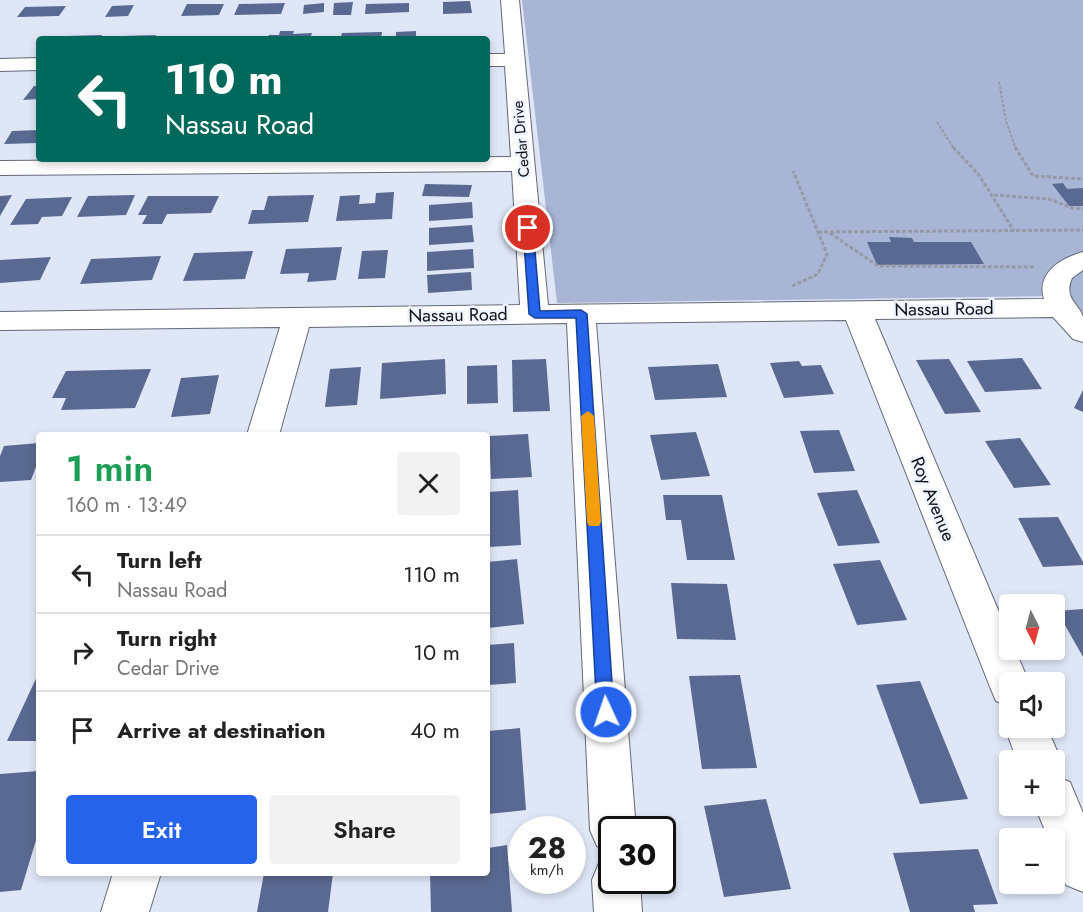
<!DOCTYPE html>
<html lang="en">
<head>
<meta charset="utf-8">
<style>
	:root { --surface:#fff; --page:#f2f2f2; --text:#222; --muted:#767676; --line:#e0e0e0; --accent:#2563eb }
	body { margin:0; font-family:Jost,sans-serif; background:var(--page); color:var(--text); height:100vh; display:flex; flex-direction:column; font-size:22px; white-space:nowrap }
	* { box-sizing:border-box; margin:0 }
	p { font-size:20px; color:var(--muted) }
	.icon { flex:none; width:33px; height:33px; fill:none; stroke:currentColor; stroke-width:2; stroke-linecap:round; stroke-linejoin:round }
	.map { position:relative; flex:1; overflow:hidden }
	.drawer { position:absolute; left:36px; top:432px; width:454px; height:444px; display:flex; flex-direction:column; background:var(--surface); border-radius:6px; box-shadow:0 3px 9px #0003 }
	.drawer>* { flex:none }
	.guide { position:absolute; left:36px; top:36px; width:454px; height:126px; border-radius:6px; box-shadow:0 3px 9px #0003; background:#00695c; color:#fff; overflow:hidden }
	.needle { width:39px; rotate:174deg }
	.controls { position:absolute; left:999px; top:594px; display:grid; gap:12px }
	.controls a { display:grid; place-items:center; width:66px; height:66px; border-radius:6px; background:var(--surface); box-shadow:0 3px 9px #0003; font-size:30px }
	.speed { position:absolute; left:508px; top:816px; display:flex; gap:12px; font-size:30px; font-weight:700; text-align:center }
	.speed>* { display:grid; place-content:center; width:78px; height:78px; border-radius:50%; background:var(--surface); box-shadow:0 3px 9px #0003; line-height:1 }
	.speed small { font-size:15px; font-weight:400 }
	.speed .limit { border:3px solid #111; border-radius:9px; background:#fff; color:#111 }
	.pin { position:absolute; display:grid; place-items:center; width:51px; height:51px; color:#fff; margin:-26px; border:3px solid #fff; border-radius:50%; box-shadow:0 2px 6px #0007 }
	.me { position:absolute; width:66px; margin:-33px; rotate:357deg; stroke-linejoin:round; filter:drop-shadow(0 0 4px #0008) }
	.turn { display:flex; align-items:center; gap:21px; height:126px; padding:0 30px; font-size:27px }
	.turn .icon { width:78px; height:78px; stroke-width:2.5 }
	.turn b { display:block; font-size:42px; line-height:51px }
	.round { display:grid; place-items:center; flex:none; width:63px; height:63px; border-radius:6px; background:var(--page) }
	.overview { display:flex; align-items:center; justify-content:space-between; height:102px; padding:0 30px }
	h1 { font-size:36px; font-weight:600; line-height:45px; color:#1e9e55 }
	.primary-button { display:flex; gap:12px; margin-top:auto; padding:12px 30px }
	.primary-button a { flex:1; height:69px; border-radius:6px; background:var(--accent); color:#fff; font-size:24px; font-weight:600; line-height:69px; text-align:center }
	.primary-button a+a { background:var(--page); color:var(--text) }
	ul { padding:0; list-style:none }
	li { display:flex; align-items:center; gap:18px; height:78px; padding:0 30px; border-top:2px solid var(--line) }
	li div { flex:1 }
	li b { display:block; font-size:22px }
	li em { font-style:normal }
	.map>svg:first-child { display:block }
</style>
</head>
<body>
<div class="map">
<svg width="1083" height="912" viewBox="0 0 1083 912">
	<rect width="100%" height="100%" fill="#dfe6f6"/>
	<polygon fill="#a8b5d4" points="522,0 1083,0 1083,328 1060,296 557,303"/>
	<g fill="#5a6991">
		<polygon points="470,1 472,13 443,14 443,2"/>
		<polygon points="353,2 351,15 333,15 334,3"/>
		<polygon points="285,3 281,14 234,15 239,4"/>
		<polygon points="324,3 324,12 303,14 304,5"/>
		<polygon points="409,3 409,12 365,14 366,4"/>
		<polygon points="187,4 224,4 219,15 181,16"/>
		<polygon points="134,5 128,16 105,17 112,6"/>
		<polygon points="66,6 59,16 17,17 25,7"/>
		<polygon points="280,31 294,31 293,34 312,33 310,39 267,39 269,35 279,35"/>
		<polygon points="416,31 416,39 396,39 396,32"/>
		<polygon points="382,32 381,39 328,39 328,37 341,36 342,33"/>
		<polygon points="102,35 100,39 65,39 67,36"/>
		<polygon points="156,35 154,39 121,39 123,36"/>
		<polygon points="196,37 250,37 249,39 194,39"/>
		<polygon points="34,86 39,86 39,99 23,100"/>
		<polygon points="39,130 39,143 4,144 12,131"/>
		<polygon points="1063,183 1067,189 1083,188 1083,206 1069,206 1052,184"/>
		<polygon points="425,184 472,185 469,197 422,196"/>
		<polygon points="394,192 392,219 336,221 340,196 360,195 359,204 375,203 376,193"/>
		<polygon points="12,195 0,216 0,196"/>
		<polygon points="135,195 126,215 77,217 88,196"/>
		<polygon points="314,195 308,222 248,224 252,210 264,210 268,196"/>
		<polygon points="148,196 219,196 211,213 167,214 162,224 142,224 147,215 138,215"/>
		<polygon points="72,197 62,216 42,217 38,224 10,225 26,199"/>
		<polygon points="472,202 473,218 429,221 429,205"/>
		<polygon points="472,225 474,242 429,245 429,228"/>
		<polygon points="889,237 912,238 914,242 971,242 984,264 877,265 867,242 891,242"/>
		<polygon points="342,247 336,280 307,282 309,273 280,274 286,249"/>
		<polygon points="473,249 474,268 427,271 427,252"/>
		<polygon points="388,250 385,278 358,279 362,251"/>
		<polygon points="253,251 245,279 183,281 194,253"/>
		<polygon points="161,256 152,280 80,284 91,259"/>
		<polygon points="51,257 40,280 0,283 0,260"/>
		<polygon points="471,272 472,290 428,293 427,275"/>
		<polygon points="1022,358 1042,389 985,392 967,361"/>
		<polygon points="445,359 446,394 380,399 382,363"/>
		<polygon points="546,359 550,411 513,412 512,360"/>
		<polygon points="949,359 981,412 945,414 916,360"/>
		<polygon points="799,361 802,366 821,365 834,394 784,398 770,363"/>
		<polygon points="718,364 727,397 655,400 648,367"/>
		<polygon points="497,365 498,403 467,404 467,366"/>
		<polygon points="361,367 357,405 325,407 330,369"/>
		<polygon points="151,369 135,408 61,410 66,398 52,398 66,371"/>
		<polygon points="219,375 210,414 171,417 181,378"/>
		<polygon points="1083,390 1083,412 1074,408"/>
		<polygon points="839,430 855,471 814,473 800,431"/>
		<polygon points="696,432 710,476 661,480 650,435"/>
		<polygon points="528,434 532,477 491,479 489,436"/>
		<polygon points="1020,438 1051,485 1014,488 985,441"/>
		<polygon points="39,443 39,459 31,480 0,482 0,456 4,446"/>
		<polygon points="518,490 521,545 488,547 488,492"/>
		<polygon points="857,490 880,543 838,546 817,493"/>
		<polygon points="663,495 722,495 735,560 687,560 681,520 666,520"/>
		<polygon points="1058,517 1083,562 1083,565 1043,567 1018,518"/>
		<polygon points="517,559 524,624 488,628 488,562"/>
		<polygon points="880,560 907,620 857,625 833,564"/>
		<polygon points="671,583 727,584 736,640 677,639"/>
		<polygon points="1083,609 1083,657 1057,611"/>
		<polygon points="514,643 516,683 488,685 488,645"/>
		<polygon points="39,672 39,741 7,741"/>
		<polygon points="740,675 757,768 702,769 689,676"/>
		<polygon points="920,681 968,799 920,804 876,685"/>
		<polygon points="520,728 526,810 488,814 488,731"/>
		<polygon points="39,771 39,830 21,890 0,892 0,774"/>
		<polygon points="766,799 791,889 724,897 704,806"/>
		<polygon points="507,845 512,912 431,912 430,873 488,873 488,848"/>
		<polygon points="978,849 998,904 973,905 975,912 910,912 893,853"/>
		<polygon points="264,873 333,873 328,912 257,912"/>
	</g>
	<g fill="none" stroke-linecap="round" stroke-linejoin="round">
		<defs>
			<g id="minor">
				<path d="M501,0H519L548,305L1044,299C1036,273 1061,258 1083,252V270L1072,278C1063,299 1079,303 1083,317C1083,324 1083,335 1083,342L1073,339L1053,317L875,319L1010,638V650H1015L1029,682H1010V707L996,701L990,687L846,320L596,323L636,830H612V853L597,846L590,830L567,323L309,327L279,435H247L280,327L0,330V312L520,305L512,171L0,175V161L511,157L505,66H488V54H505Z"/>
				<polygon points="39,58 39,70 0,71 0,59"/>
				<polygon points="1010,717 1010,728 1047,728 1061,760 1054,775 1054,760 1017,760 1005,728"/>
				<polygon points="1054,776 1070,782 1083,813 1083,892 1066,885 1054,856 1054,838 1048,838 1035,806 1054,806"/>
				<polygon points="612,858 612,880 640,880 642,912 594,912 592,880 599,863"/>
				<polygon points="113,873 161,873 149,912 101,912"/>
			</g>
		</defs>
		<use href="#minor" stroke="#636976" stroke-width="2"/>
		<g stroke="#959aa6" stroke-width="2" stroke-dasharray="3 1.5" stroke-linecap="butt">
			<polyline points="999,82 1006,121 1016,149"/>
			<polyline points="937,122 954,149"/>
		</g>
		<g stroke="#959aa6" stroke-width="3" stroke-dasharray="4 2" stroke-linecap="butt">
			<polyline points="953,147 979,175 1014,231"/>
			<polyline points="1015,147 1033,176 1083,179"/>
			<polyline points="994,195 1049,199 1072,208 1083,209"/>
			<polyline points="818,232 1083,230"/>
			<polyline points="830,233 878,266 1034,267"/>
			<polyline points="792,286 818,274 827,254 793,171"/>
		</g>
		<use href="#minor" fill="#fff" fill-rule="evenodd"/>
	</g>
	<polygon fill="#2563eb" stroke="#184099" stroke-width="1.5" points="528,225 533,228 540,311 581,310 587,314 614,712 612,718 606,721 600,718 597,712 576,318 535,318 529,314 523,228"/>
	<polygon fill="#f59e0b" points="588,411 594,416 601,522 599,526 589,526 587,522 581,416"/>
	<g text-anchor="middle" stroke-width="5" stroke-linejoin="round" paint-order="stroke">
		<g font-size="15" fill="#0f1116" stroke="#eff3fd">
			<text transform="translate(521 139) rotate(-95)" y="5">Cedar Drive</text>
		</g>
		<g font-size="18" fill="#0f1116" stroke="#eff3fd">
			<text transform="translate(944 309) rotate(-1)" y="6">Nassau Road</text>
			<text transform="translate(458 315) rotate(-1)" y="6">Nassau Road</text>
			<text transform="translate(933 499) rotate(68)" y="6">Roy Avenue</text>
		</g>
	</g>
</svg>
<div class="controls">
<a><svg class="needle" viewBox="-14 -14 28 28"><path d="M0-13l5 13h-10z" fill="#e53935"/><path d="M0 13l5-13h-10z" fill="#767676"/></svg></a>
<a><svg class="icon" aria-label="sound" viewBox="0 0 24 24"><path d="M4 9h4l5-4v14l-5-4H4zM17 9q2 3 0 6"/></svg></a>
<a>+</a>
<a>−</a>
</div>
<div class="speed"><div>28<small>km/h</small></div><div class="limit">30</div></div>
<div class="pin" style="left:528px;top:228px;background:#d93025"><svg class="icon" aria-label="arrive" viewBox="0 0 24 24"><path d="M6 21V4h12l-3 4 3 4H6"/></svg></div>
<svg class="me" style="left:606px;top:712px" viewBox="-20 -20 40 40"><circle r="17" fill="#2563eb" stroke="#fff" stroke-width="3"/><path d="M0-11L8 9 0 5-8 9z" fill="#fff"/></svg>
<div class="guide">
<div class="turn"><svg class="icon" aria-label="left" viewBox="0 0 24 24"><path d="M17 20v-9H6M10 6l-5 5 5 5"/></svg><div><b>110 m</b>Nassau Road</div></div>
</div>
<section class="drawer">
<div class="overview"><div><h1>1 min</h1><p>160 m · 13:49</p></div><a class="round"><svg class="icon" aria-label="close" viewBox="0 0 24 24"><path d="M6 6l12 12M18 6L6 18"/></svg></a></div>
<ul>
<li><svg class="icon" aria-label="left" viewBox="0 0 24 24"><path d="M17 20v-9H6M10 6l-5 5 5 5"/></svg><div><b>Turn left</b><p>Nassau Road</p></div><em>110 m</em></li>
<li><svg class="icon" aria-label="right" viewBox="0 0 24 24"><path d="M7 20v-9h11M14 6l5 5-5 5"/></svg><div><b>Turn right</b><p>Cedar Drive</p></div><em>10 m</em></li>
<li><svg class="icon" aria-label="arrive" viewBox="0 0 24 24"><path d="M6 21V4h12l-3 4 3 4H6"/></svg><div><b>Arrive at destination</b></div><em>40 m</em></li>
</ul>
<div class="primary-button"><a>Exit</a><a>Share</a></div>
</section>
</div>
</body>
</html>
